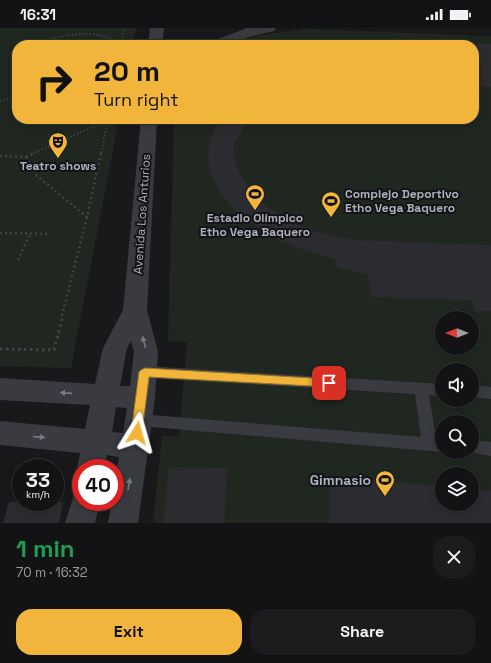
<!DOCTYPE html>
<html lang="en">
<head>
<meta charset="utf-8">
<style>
	:root { --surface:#131315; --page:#1c1c1e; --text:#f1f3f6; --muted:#9d9ea0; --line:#323234; --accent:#f1b53c }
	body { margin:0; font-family:"Space Grotesk",sans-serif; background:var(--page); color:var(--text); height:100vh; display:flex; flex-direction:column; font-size:15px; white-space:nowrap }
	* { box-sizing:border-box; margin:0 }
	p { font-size:13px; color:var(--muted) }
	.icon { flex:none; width:22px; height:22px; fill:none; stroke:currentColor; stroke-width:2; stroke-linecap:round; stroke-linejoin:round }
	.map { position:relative; height:495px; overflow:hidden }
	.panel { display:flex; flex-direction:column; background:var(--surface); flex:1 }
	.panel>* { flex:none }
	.guide { position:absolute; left:12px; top:12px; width:467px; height:84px; border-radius:16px; box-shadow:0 2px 10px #0003,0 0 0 1px var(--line); background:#f1b53c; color:#111; overflow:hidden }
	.needle { width:26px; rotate:270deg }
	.tools { position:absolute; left:435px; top:283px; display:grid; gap:8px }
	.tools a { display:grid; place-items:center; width:44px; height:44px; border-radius:50%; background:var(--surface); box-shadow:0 2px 10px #0003,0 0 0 1px var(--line); font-size:20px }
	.speed { position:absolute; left:12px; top:431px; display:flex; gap:8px; font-size:20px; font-weight:700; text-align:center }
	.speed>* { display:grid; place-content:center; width:52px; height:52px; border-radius:50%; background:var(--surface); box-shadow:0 2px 10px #0003,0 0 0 1px var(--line); line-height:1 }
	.speed small { font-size:10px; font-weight:400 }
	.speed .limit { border:6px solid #d22; background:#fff; color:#111 }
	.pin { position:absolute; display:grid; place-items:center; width:34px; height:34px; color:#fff; margin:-17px; border-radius:8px; box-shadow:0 2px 6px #0006 }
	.me { position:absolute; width:44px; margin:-22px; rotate:8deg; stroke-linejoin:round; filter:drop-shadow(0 0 3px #0008) }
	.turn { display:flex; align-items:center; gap:14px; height:84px; padding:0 16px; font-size:18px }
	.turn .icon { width:52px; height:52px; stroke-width:2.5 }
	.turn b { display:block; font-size:28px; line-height:34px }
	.round { display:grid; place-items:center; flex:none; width:42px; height:42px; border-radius:16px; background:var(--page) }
	.head { display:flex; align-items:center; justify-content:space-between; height:68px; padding:0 16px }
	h1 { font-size:24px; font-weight:600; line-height:30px; color:#1e9e55 }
	.cta { display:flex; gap:8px; margin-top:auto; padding:8px 16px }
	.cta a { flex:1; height:46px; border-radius:16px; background:var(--accent); color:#111; font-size:16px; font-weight:600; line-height:46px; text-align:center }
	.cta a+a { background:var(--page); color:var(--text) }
	.status { display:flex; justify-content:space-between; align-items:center; height:28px; padding:0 20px; background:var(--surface); direction:ltr }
	.status svg { height:11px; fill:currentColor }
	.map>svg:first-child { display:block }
</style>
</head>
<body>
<div class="status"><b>16:31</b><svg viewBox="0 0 49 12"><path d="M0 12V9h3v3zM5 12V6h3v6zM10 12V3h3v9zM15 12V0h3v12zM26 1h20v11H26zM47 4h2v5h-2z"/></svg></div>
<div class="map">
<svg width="491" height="495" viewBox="0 0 491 495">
	<rect width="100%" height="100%" fill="#19191c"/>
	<g fill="#1f2720" fill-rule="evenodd">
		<polygon points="0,0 136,0 132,17 17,17 17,91 119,91 71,340 0,338"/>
		<path d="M305,1L491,8V495H153L162,408H179L187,314L168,313L174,91H474V17H233L253,8ZM442,290H472V320H442ZM442,342H472V372H442ZM442,394H472V424H442ZM442,446H472V476H442Z"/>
	</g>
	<g fill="#2c2c30">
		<polygon points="474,16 491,16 491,59 474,58"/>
		<polygon points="221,91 248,91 234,116 236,136 240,147 255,168 266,178 296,196 314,203 353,212 491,217 491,283 475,283 472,272 371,269 368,246 334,239 336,232 301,221 279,212 244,190 230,177 220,164 213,151 209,138 208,126 210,113 214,102"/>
		<polygon points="169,439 227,440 224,495 163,495"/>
		<polygon points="329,449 442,458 442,476 472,476 472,461 491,463 491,495 329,495"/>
		<polygon points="9,474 63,474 59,495 3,495"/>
	</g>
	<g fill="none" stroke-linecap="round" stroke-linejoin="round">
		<g stroke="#404248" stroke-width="2" stroke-dasharray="1.5 2" stroke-linecap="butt">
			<path d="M35,17C59,7 87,1 112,11L113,17"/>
			<polyline points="121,17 124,0"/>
			<polyline points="17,51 14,53 17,58"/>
			<polyline points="0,73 17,69"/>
			<polyline points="32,126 108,92 101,126"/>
		</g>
		<g stroke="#404248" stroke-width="2.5" stroke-dasharray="2 3" stroke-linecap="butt">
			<polyline points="0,128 26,129"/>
			<polyline points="26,129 37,148 87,189 101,125"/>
			<polyline points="26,129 34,125"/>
			<polyline points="0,205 48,206"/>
			<polyline points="18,232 30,206"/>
			<polyline points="62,288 87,189"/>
		</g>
		<polyline stroke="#404248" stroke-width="3" stroke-dasharray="2.5 3.5" stroke-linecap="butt" points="0,321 54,322 63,287"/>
		<g fill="#3a3b41" fill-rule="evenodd">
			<polygon points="145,338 442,356 442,368 429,367 436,410 442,410 442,424 139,398 134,396 132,392 134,388 139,386 421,409 415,366 145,350 140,348 138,344 140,340"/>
			<polygon points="472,357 491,359 491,371 472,369"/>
			<polygon points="472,412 491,414 491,428 468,424 472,424"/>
		</g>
		<g fill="#3a3b41" fill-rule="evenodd">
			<polygon points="150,0 164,0 162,17 148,17"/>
			<polygon points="247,0 276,0 274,3 252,8 228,17 208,17 210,14"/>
			<path d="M141,91H157L147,282L158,324L155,370L138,495H108L112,474H115V454L119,429L107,427L105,440H81V449L77,440L80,425L0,417V393L85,401L90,377L0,372V350L95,356L103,320L123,282ZM131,313L134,324L130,358H120L127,320ZM116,379L127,380L123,405L112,404Z"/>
			<polygon points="81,462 81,474 100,474 95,495 65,495 75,464"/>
		</g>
	</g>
	<defs><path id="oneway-solid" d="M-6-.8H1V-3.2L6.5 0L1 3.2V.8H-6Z"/></defs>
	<g fill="#797b84">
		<use href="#oneway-solid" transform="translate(144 314) rotate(-105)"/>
		<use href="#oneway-solid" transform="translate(66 365) rotate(-176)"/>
		<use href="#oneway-solid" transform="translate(39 409) rotate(5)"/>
		<use href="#oneway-solid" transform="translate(129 456) rotate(-81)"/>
	</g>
	<polygon fill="#f1b53c" stroke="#9d7627" points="145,340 329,351 333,352 334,355 333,358 329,359 149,349 142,405 141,409 137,410 133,409 131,405 139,344 141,342"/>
	<defs>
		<symbol id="theatre-pin" viewBox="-11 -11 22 30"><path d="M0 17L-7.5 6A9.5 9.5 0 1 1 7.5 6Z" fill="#f1b53c" stroke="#141417"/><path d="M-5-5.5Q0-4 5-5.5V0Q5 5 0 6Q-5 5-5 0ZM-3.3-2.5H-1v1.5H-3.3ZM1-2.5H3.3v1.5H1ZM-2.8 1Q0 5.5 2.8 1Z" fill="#111"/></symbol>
		<symbol id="stadium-pin" viewBox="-11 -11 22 30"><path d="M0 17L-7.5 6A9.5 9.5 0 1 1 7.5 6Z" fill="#f1b53c" stroke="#141417"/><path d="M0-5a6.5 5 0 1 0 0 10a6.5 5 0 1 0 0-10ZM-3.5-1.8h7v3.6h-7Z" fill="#111"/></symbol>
	</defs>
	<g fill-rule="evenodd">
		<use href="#theatre-pin" x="47" y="103" width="22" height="30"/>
		<use href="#stadium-pin" x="244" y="155" width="22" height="30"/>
		<use href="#stadium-pin" x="320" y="162" width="22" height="30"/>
		<use href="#stadium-pin" x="374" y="441" width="22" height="30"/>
	</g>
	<g text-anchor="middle" stroke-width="4" stroke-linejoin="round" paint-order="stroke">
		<g font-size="12" font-weight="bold" fill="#acb0bb" stroke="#141417">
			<text x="58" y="142">Teatro shows</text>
			<text x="345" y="170" text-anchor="start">Complejo Deportivo<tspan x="345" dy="14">Etho Vega Baquero</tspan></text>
			<text x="255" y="194">Estadio Olímpico<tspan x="255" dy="14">Etho Vega Baquero</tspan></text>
		</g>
		<g font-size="12" fill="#acb0bb" stroke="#141417">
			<text transform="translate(142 186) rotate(-86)" y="4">Avenida Los Anturios</text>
		</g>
		<g font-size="14" font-weight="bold" fill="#acb0bb" stroke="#141417" text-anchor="end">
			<text x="371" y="457">Gimnasio</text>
		</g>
	</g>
</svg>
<div class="tools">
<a><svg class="needle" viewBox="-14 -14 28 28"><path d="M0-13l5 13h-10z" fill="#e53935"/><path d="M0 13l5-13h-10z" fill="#9d9ea0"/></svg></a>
<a><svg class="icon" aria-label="sound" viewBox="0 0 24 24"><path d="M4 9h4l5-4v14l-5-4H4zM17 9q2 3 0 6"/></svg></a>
<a><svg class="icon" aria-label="search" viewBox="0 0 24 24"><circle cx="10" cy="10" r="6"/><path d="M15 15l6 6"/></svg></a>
<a><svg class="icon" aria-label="layers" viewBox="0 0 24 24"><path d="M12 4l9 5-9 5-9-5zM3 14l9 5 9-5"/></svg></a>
</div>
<div class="speed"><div>33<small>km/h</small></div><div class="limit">40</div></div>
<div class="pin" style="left:329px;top:355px;background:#d93025"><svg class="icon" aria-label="arrive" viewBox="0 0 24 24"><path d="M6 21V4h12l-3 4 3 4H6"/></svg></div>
<svg class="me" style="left:137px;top:405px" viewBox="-20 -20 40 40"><path d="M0-17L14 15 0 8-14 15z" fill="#f1b53c" stroke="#fff" stroke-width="4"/></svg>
<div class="guide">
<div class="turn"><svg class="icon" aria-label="right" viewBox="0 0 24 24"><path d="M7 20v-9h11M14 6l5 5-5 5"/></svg><div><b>20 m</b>Turn right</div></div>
</div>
</div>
<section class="panel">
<div class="head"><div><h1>1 min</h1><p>70 m · 16:32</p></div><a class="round"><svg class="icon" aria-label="close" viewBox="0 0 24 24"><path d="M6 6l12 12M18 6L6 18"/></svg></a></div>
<div class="cta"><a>Exit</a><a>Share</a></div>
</section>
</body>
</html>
